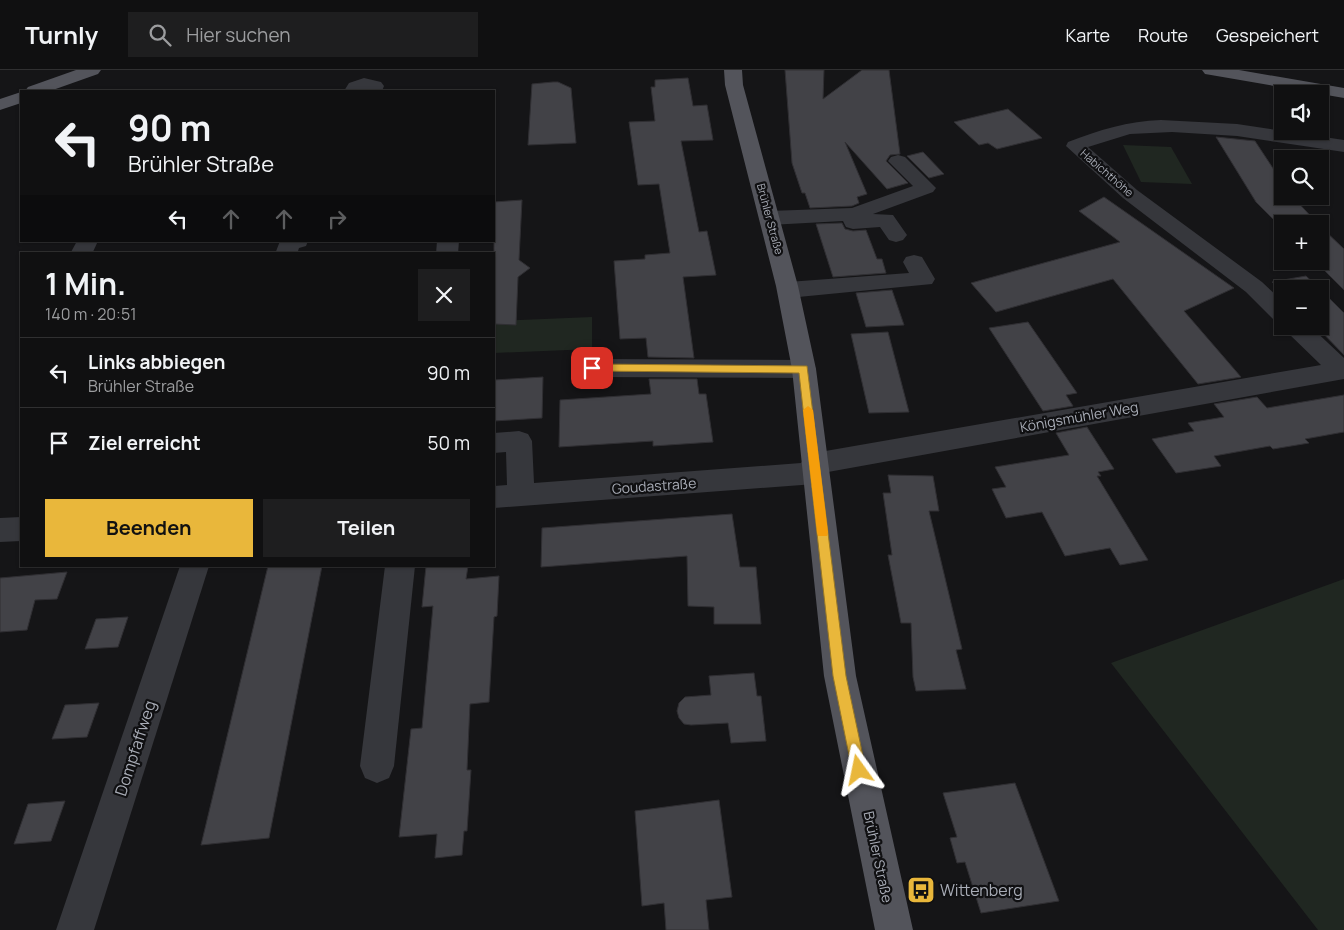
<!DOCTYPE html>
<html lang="de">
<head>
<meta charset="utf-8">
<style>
	:root { --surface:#101011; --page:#1e1e1f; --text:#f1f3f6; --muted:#9c9d9f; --line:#303031; --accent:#e9b73b }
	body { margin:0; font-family:Manrope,sans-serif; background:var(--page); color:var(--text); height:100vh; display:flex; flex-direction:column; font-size:19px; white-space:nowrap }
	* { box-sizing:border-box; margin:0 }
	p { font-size:16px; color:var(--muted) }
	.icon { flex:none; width:28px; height:28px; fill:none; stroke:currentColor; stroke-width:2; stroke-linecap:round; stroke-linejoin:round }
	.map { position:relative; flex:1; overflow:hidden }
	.panel { position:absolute; left:20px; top:182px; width:475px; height:315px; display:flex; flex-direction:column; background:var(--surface); border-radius:0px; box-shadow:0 1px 4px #0004,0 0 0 1px var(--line) }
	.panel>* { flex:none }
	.guide { position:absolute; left:20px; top:20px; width:475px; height:152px; border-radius:0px; box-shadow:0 1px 4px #0004,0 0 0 1px var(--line); background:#101011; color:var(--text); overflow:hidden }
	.tools { position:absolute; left:1274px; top:15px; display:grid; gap:10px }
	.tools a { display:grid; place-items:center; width:55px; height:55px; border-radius:0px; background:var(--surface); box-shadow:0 1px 4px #0004,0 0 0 1px var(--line); font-size:25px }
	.pin { position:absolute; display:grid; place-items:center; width:42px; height:42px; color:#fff; margin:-21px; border-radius:10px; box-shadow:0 2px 8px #0006 }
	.me { position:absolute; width:55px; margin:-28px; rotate:348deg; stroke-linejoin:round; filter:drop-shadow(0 0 4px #0008) }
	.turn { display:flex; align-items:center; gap:18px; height:105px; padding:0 25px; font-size:22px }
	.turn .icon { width:65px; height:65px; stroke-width:2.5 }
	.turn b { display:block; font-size:35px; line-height:42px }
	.lanes { display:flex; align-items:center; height:48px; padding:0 25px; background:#0003; justify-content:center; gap:25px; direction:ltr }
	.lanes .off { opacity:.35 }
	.round { display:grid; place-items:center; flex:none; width:52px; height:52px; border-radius:0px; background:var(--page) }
	.summary { display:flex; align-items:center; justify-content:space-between; height:85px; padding:0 25px }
	h1 { font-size:30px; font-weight:700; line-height:38px }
	.action { display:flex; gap:10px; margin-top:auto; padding:10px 25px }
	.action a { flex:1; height:58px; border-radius:0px; background:var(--accent); color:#111; font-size:20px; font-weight:700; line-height:58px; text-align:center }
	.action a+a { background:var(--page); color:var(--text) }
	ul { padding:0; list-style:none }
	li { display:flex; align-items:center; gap:15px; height:70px; padding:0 25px; border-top:1px solid var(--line) }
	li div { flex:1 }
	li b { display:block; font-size:19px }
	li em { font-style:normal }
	header { display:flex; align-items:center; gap:30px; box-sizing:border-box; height:70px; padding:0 25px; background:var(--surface); border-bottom:1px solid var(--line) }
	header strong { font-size:24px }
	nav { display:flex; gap:28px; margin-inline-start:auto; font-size:18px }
	.search { width:350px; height:45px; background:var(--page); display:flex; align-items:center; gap:12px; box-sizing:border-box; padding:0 18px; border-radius:0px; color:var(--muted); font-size:19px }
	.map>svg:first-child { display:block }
</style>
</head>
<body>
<header>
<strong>Turnly</strong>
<div class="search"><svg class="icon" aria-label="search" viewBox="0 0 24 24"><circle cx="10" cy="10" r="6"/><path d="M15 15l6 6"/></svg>Hier suchen</div>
<nav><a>Karte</a><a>Route</a><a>Gespeichert</a></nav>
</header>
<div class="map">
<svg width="1344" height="860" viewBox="0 0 1344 860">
	<rect width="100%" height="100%" fill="#151517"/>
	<g fill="#202721">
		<polygon points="1123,75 1171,77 1192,114 1141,112"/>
		<polygon points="592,247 592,279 494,283 494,251"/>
		<polygon points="1344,509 1344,860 1318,860 1111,593"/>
	</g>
	<g fill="#424247" stroke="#302f33">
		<polygon points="785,0 824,0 823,29 862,0 889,0 900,84 890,85 886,91 908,113 887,119 845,72 867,124 857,127 859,133 852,136 810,138 805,123 802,123 792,93"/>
		<polygon points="688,8 693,36 707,35 713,70 681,71 699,162 707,161 716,205 683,207 694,288 648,287 646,268 620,269 614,191 645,189 645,185 670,183 659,114 638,115 629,52 655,51 651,17 655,17 655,10"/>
		<polygon points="553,12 558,12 571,18 576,73 528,75 532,14"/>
		<polygon points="1008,39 1042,68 997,79 988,73 979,75 954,52"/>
		<polygon points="1216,67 1255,71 1282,112 1282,126 1292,126 1318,154 1282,154 1282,158 1256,132"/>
		<polygon points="923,82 944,104 929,108 907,86"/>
		<polygon points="1104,127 1234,218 1184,241 1241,307 1198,314 1113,209 996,242 971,213 1120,172 1079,141"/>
		<polygon points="522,130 519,190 530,198 518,207 516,255 494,254 494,132"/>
		<polygon points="842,153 845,159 853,161 866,160 877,189 882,189 886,203 833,207 816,154"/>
		<polygon points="1320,156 1344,179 1344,220 1315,191 1320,191"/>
		<polygon points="1306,206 1320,219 1282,219 1282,222 1272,212"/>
		<polygon points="1320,219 1344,243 1344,285 1316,256 1320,256"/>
		<polygon points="892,220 904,255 866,257 856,223"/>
		<polygon points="1028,252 1077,323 1066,325 1073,336 1043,341 989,258"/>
		<polygon points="888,262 909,342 869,343 851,264"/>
		<polygon points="543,307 542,348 494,351 494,310"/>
		<polygon points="649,309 697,309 699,324 706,324 713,372 653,376 653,371 559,377 560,330 651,324"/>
		<polygon points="1344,325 1344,362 1305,369 1309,373 1273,379 1270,376 1214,386 1221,396 1176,403 1152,369 1194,361 1188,353 1224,347 1214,334 1257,327 1267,338"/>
		<polygon points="1087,357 1114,399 1098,402 1101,406 1097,406 1148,490 1120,495 1110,478 1065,486 1042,442 1006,448 992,419 1006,417 995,397 1069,385 1056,363"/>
		<polygon points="888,405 933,406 939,441 929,441 962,579 956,580 966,619 916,621 913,607 911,553 901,553 888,485 892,485 883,423 891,423"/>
		<polygon points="732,444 740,497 756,497 761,554 714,554 714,537 688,536 687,486 541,497 542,458"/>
		<polygon points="268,496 322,496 269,768 201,775"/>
		<polygon points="426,496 468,496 466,509 499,506 497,546 494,547 489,632 470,634 467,700 471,700 467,761 464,761 462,785 435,788 437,764 399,767 411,659 422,658 433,536 422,537"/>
		<polygon points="67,502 57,529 35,530 27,560 0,562 0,508"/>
		<polygon points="128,547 118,577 85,579 96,549"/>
		<polygon points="754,603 757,626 761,626 766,671 731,673 728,653 691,655 684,654 679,648 677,641 679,633 685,627 711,625 709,606"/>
		<polygon points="99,633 87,667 52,669 65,635"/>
		<polygon points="1015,713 1059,831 981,843 965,792 957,793 950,768 957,767 943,723"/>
		<polygon points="719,730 732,827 706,830 709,860 666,860 664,833 642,836 635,741"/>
		<polygon points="65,731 51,771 14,774 28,734"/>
	</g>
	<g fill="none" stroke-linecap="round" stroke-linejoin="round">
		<g fill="#36373c" fill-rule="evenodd">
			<polygon points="364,8 381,12 384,16 382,21 364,21 365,19 362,21 344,21 349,13"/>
			<path d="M1161,50L1237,54L1344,70V82L1237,66L1172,62L1130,64L1088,77L1137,120L1262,212L1282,231V252L1274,250L1246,222L1123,128L1066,76L1068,72C1099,60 1128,51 1161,50Z"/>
			<polygon points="898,85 905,87 936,118 933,122 873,144 893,145 907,165 903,170 896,172 889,170 880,157 853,159 846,157 843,151 769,155 762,153 759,148 762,143 769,141 852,138 913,116 888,91 891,87"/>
			<polygon points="77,171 98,171 92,184 70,184"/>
			<polygon points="280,171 308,171 306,176 299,178 297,184 275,184"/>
			<polygon points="437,171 459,171 458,184 436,184"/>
			<polygon points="914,185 922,187 935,209 932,214 788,228 780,225 777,220 780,215 788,212 909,203 903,192 906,187"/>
			<polygon points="1284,256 1310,256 1344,288 1344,309 828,402 824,411 815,414 494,438 494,416 507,415 506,382 494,383 494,363 519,361 528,364 532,371 534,413 801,393 805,386 814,383 1321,295 1287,262"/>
			<polygon points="593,289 804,290 813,293 816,299 813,305 804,308 593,307 584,304 581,298 584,292"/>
			<polygon points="21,447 21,471 0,472 0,448"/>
			<polygon points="180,496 209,496 94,860 56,860"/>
			<polygon points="385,496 415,496 394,696 389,708 377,713 365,708 360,696"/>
		</g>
		<g fill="#53545b" fill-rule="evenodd">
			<polygon points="76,0 101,0 98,4 50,21 25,21 28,17"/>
			<polygon points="724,0 742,0 743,15 798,216 816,299 856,606 913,860 875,860 824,606 792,299 776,216 725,15"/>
			<polygon points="1202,0 1239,0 1344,18 1344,28 1211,5 1205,4"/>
			<polygon points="21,22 21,33 0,40 0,29"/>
		</g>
	</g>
	<polygon fill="#e9b73b" stroke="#977726" points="592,294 807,296 846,606 866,700 864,705 859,707 854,705 852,700 833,606 799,303 592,301 587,298"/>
	<polygon fill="#f59e0b" points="808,336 813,340 828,462 827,466 818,466 817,462 803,340"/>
	<defs>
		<symbol id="bus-square" viewBox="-11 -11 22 22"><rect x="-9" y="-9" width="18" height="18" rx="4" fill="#e9b73b" stroke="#101012"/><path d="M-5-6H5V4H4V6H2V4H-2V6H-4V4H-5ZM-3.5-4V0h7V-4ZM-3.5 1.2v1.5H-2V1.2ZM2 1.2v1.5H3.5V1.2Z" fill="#111"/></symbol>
	</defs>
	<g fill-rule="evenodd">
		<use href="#bus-square" x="905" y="804" width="32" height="32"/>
	</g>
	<g text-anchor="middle" stroke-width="4.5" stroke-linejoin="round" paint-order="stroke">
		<g font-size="11" fill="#a8acb6" stroke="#101012">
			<text transform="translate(1107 103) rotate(41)" y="4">Habichthöhe</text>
			<text transform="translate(770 149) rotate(75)" y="4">Brühler Straße</text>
		</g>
		<g font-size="14" fill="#a8acb6" stroke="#101012">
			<text transform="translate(1079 347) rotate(-10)" y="5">Königsmühler Weg</text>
			<text transform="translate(654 416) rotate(-4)" y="5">Goudastraße</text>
			<text transform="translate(878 787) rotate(78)" y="5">Brühler Straße</text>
		</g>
		<g font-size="16" fill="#a8acb6" stroke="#101012">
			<text transform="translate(135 678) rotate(-72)" y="6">Dompfaffweg</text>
		</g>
		<g font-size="16" fill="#a8acb6" stroke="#101012" text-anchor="start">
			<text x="940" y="826">Wittenberg</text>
		</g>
	</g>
</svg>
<div class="tools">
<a><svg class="icon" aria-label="sound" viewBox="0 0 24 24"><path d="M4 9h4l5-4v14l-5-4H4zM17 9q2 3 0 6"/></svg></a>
<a><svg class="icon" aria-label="search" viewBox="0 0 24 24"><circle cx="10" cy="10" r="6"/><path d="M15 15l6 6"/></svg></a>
<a>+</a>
<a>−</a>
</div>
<div class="pin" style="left:592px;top:298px;background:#d93025"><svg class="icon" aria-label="arrive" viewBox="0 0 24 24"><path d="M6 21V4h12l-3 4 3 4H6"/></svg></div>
<svg class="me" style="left:859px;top:700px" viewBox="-20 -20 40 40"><path d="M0-17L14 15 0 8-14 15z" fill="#e9b73b" stroke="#fff" stroke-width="4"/></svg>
<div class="guide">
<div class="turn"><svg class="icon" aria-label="left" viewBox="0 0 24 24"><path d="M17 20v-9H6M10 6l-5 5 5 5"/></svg><div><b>90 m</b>Brühler Straße</div></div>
<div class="lanes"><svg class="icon" aria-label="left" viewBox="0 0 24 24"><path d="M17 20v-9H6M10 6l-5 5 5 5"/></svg><svg class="icon off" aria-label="ahead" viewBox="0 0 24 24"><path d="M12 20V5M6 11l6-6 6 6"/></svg><svg class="icon off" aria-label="ahead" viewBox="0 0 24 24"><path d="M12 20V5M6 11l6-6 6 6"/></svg><svg class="icon off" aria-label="right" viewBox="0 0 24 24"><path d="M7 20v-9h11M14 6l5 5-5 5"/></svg></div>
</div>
<section class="panel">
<div class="summary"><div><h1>1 Min.</h1><p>140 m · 20:51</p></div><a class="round"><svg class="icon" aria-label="close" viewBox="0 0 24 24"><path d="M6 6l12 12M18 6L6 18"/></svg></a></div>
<ul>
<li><svg class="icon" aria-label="left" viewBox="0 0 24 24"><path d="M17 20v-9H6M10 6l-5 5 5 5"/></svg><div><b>Links abbiegen</b><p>Brühler Straße</p></div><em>90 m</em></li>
<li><svg class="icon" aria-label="arrive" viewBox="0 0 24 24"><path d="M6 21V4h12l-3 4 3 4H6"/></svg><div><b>Ziel erreicht</b></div><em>50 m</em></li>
</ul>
<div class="action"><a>Beenden</a><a>Teilen</a></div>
</section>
</div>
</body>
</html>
